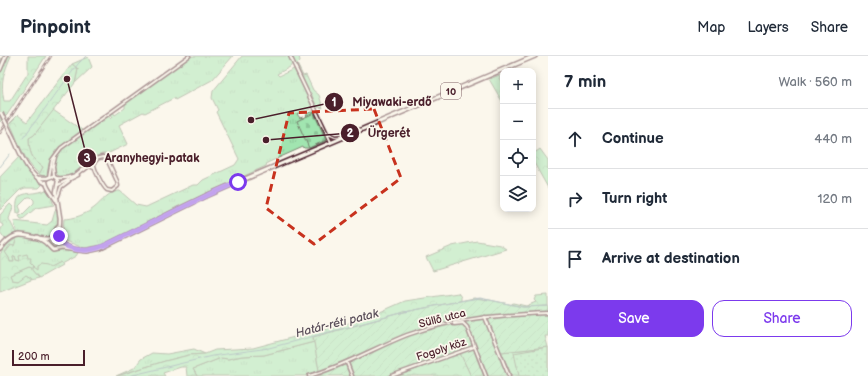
<!DOCTYPE html>
<meta charset="utf-8">
<style>
body{margin:0;font-family:"Balsamiq Sans",sans-serif;background:#f2f2f3;color:#1f2937}
.controls{position:absolute;right:12px;top:12px;display:grid;overflow:hidden;border-radius:8px;box-shadow:0 2px 10px #0003}
.controls button{width:36px;height:36px;display:grid;place-items:center;padding:0;border:0;border-bottom:1px solid #e0e1e3;background:#fff;color:#1f2937;font:20px sans-serif}
.scale{position:absolute;left:12px;bottom:10px;width:73px;box-sizing:border-box;padding-left:4px;border:2px solid #4a1f2b;border-top:0;font-size:11px;line-height:14px;white-space:nowrap;color:#4a1f2b;-webkit-text-stroke:3px #fbf7ec;paint-order:stroke}
.stop{position:absolute;width:12px;height:12px;margin:-9px;border:3px solid #7c3aed;border-radius:50%;background:#fff}
.stop.end{background:#7c3aed;border-color:#fff;box-shadow:0 1px 4px #0008}
.list{margin:0;padding:0;list-style:none}
h2{display:flex;justify-content:space-between;align-items:center;height:52px;margin:0;padding:0 16px;font-size:17px}
h2 small{font-size:13px;font-weight:400;color:#747a83}
.list li{display:grid;grid-template-columns:26px 1fr auto;gap:12px;align-items:center;box-sizing:border-box;height:60px;padding:0 16px;border-top:1px solid #e0e1e3}
.list b{display:block;font-size:15px;white-space:nowrap}
.list em{font-size:13px;font-style:normal;color:#747a83}
.actions{display:flex;gap:8px;padding:12px 16px}
.actions a{flex:1;padding:9px 0;border:1px solid #7c3aed;border-radius:12px;text-align:center;font-size:14px;color:#7c3aed}
.actions .main{background:#7c3aed;color:#fff}
.icon{flex:none;width:22px;height:22px;fill:none;stroke:currentColor;stroke-width:2;stroke-linecap:round;stroke-linejoin:round}
.map{position:relative;flex:none;width:548px;height:320px;overflow:hidden}
header{display:flex;align-items:center;gap:24px;box-sizing:border-box;height:56px;padding:0 20px;background:#fff;border-bottom:1px solid #e0e1e3}
header strong{font-size:19px}
nav{display:flex;gap:22px;margin-inline-start:auto;font-size:14px}
main{display:flex}
aside{flex:1;background:#fff}
.map>svg:first-child{display:block}
</style>
<header>
<strong>Pinpoint</strong>
<nav><a>Map</a><a>Layers</a><a>Share</a></nav>
</header>
<main>
<div class="map">
<svg width="548" height="320" viewBox="0 0 548 320">
<defs>
<pattern id="grass-tufts" width="24" height="20" patternUnits="userSpaceOnUse"><rect width="24" height="20" fill="#a1e5b0"/><path d="M3 7l-1-3M5 7V3M7 7l1-3M15 17l-1-3M17 17v-4M19 17l1-3" fill="none" stroke="#8cc498"/></pattern>
<pattern id="forest-crowns" width="20" height="18" patternUnits="userSpaceOnUse"><rect width="20" height="18" fill="#a1e5b0"/><path d="M2 6a3 3 0 1 1 6 0M12 15a3 3 0 1 1 6 0" fill="none" stroke="#8cc498"/></pattern>
<pattern id="cemetery-stones" width="16" height="16" patternUnits="userSpaceOnUse"><rect width="16" height="16" fill="#a1e5b0"/><path d="M2 7V4a2 2 0 0 1 4 0v3zM10 15v-3a2 2 0 0 1 4 0v3z" fill="#8cc498"/></pattern>
<pattern id="park-dots" width="8" height="8" patternUnits="userSpaceOnUse"><rect width="8" height="8" fill="#a1e5b0"/><path d="M2 2h.1M6 6h.1" fill="none" stroke="#8cc498" stroke-width="1.8" stroke-linecap="round"/></pattern>
<pattern id="garden-furrows" width="10" height="10" patternUnits="userSpaceOnUse"><rect width="10" height="10" fill="#a1e5b0"/><path d="M-1 1l2-2M0 10L10 0M9 11l2-2" fill="none" stroke="#8cc498"/></pattern>
</defs>
<rect width="100%" height="100%" fill="#fbf7ec"/>
<filter id="ink" filterUnits="userSpaceOnUse"><feTurbulence type="fractalNoise" baseFrequency=".025" numOctaves="2"/><feDisplacementMap in="SourceGraphic" scale="8" xChannelSelector="R" yChannelSelector="G"/><feConvolveMatrix kernelMatrix="1 2 1 2 8 2 1 2 1" color-interpolation-filters="sRGB"/></filter>
<g filter="url(#ink)">
<g fill="url(#grass-tufts)" stroke="#76826e">
<path d="M192,0H233L212,24L175,44L174,42L145,57L143,56L119,69L128,88L107,98H102L87,105L77,117L67,120L60,121C52,115 52,106 57,98C64,88 96,68 108,59L111,63L113,61L110,57L113,56L115,59L125,52V47Z"/>
<path d="M242,0H288L292,8L290,11L277,18L279,20L294,13L312,50L311,53L306,55L305,54L297,58L300,62L303,61L304,62L297,65L309,91L326,84L314,58L306,61L307,58L312,55L315,56L327,84L326,85L309,92H304L303,91L267,107L266,110L181,149L123,179L101,189L84,192L65,185L63,177L64,163C74,163 86,158 94,152C102,146 109,134 120,135L136,149L146,151L193,129H198L203,124L235,109L239,103L216,56L218,54L212,42L213,35Z"/>
<polygon points="88,1 92,11 75,27 78,13 72,8"/>
<polygon points="500,19 501,21 499,22 503,29 503,47 489,23"/>
<path d="M53,54L82,74L56,94L49,107L47,119L45,121L39,118L43,111C31,103 29,95 29,82L34,79Z"/>
<polygon points="20,100 26,112 42,129 39,132 25,132 20,134 0,154 0,121"/>
<path d="M46,134L49,136L54,149L36,152L23,163H21L19,160L22,159L34,147V144L31,141H28L19,150L21,155L20,157H17C14,131 29,141 46,134Z"/>
<path d="M56,152C58,160 60,182 46,182C36,181 28,176 17,178L14,165L47,169L52,165Z"/>
<polygon points="25,180 36,183 43,186 50,195 55,196 61,193 78,197 76,200 61,208 60,206 50,212 37,214 20,205 16,204 15,200 13,201 14,206 10,206 9,202 5,197 17,182"/>
<polygon points="477,185 500,189 506,193 433,215 426,201 452,190"/>
<polygon points="29,211 32,212 32,214 39,222 31,224 31,222 18,225 12,224 10,219"/>
<polygon points="314,286 320,319 315,320 197,320 193,313 221,302 228,303 242,300 264,299"/>
<polygon points="194,293 205,298 189,299 165,305 116,320 134,312 141,303 152,297 167,298"/>
</g>
<g fill="url(#forest-crowns)" stroke="#76826e">
<path d="M3,0H11C4,16 0,27 4,45H10L28,17V0H46L7,59L0,66V5Z"/>
<polygon points="292,0 299,0 300,5 297,8 303,20 306,19 313,34 319,39 323,52 319,51 317,53 317,52 311,37 308,35"/>
<path d="M72,8L78,13L75,27L34,79L29,82C29,95 31,104 43,111L39,118C24,106 18,84 10,67L18,59L27,66Z"/>
<polygon points="533,92 536,96 540,93 548,104 548,132 533,105"/>
<polygon points="10,148 13,151 9,163 16,177 5,183 0,176 3,169 0,167 0,159"/>
<polygon points="17,182 14,190 10,189 5,196 9,202 10,206 14,206 13,201 15,200 16,204 20,205 19,200 27,198 28,202 31,202 30,206 34,210 33,211 37,214 37,210 41,208 47,209 50,211 60,206 62,209 39,222 32,214 32,212 29,211 10,219 12,224 18,225 26,219 31,222 31,224 0,236 0,198 8,188"/>
<polygon points="458,237 461,241 461,245 314,286 264,299 242,300 228,303 221,302 193,313 197,320 187,320 186,311 181,311 163,317 165,320 117,320 165,305 189,299 205,298 215,294 253,292 332,271 340,270 380,256 405,245"/>
<polygon points="548,239 548,261 509,250 513,247 526,250 536,246 534,244 536,240"/>
<polygon points="548,291 548,320 512,320 501,296"/>
<polygon points="460,297 471,320 398,320"/>
</g>
<polygon fill="url(#cemetery-stones)" stroke="#76826e" points="314,57 326,84 309,92 297,65"/>
<polygon fill="url(#park-dots)" stroke="#76826e" points="548,291 548,320 519,320 514,297"/>
<polygon fill="url(#garden-furrows)" stroke="#76826e" points="474,242 490,244 523,251 548,250 548,280 545,280 548,291 501,296 512,320 471,320 460,297 398,320 320,320 313,281 405,256"/>
<g fill="none" stroke-linecap="round" stroke-linejoin="round">
<g stroke="#72909c" stroke-width="1">
<polyline points="23,82 78,8 86,0"/>
<polyline points="0,111 10,98"/>
<polyline points="129,320 212,300 269,292 405,256 460,245 480,242 523,251 548,250"/>
</g>
<defs>
<g id="minor">
<polyline points="290,0 331,86"/>
<polyline points="328,78 335,81 345,80"/>
<polyline points="84,114 89,110 94,112"/>
<polyline points="54,120 53,110 55,101"/>
<polyline points="49,121 52,104 61,92 189,0"/>
<path d="M56,122C83,125 82,104 103,101L107,103L117,125L118,130L112,135L107,134C103,131 93,112 94,107C95,105 97,104 98,102"/>
<polyline points="58,129 78,119"/>
<polyline points="58,140 61,131 69,125"/>
<polyline points="485,261 509,320"/>
<polyline points="454,266 454,268 463,267 467,271 486,320"/>
<polyline points="347,307 352,320"/>
<path d="M309,320C344,310 374,292 407,279C454,262 500,259 548,257"/>
<polyline points="391,320 474,291"/>
</g>
<g id="tertiary">
<polyline points="0,14 6,0"/>
<path d="M13,81C21,99 27,118 45,127"/>
<polyline points="38,122 47,122 53,120 56,122 58,125 56,136 60,162 59,183"/>
<path d="M46,126C46,131 53,139 56,144"/>
<polyline points="53,181 58,170"/>
</g>
<g id="primary">
<polyline points="37,181 45,186 53,194 62,192 87,195 101,192 206,140 238,126 535,0"/>
<path d="M0,193C17,170 25,182 46,183C50,183 52,181 56,181L63,189L70,192"/>
</g>
</defs>
<use href="#minor" stroke="#4a1f2b" stroke-width="5"/>
<use href="#tertiary" stroke="#4a1f2b" stroke-width="5.5"/>
<use href="#primary" stroke="#4a1f2b" stroke-width="6"/>
<use href="#minor" stroke="#fbf7ec" stroke-width="2"/>
<use href="#tertiary" stroke="#fbf7ec" stroke-width="2.5"/>
<use href="#primary" stroke="#fbf7ec" stroke-width="3"/>
<defs>
<polyline id="rail" points="0,77 51,0"/>
</defs>
<use href="#rail" stroke="#4a1f2b" stroke-width="2.5"/>
<use href="#rail" stroke="#fbf7ec" stroke-width="1" stroke-dasharray="3" stroke-linecap="butt"/>
<defs>
<polyline id="tertiary-bridge" points="1,57 13,81"/>
</defs>
<use href="#tertiary-bridge" stroke="#4a1f2b" stroke-width="5.5" stroke-linecap="butt"/>
<use href="#tertiary-bridge" stroke="#fbf7ec" stroke-width="2.5"/>
</g>
</g>
<g fill="none" stroke-linecap="round" stroke-linejoin="round" filter="url(#ink)">
<path stroke="#7c3aed" stroke-width="5" d="M59,180C59,186 62,189 68,191C83,197 95,194 108,188L206,140L238,126"/>
</g>
<path d="M0 0H548V320H0ZM374,53L401,122L314,188L266,152L289,57Z" fill="#fbf7ec" fill-opacity=".55" fill-rule="evenodd"/>
<path fill="none" stroke="#c8321e" stroke-width="3" stroke-dasharray="8 5" stroke-linejoin="round" d="M374,53L401,122L314,188L266,152L289,57Z"/>
<g text-anchor="middle" stroke-width="3.5" stroke-linejoin="round" paint-order="stroke">
<rect fill="#fbf7ec" stroke="#7f6065" stroke-width="1" x="441" y="27" width="20" height="16" rx="3"/>
<g font-size="10" font-weight="bold" fill="#4a1f2b">
<text x="451" y="39">10</text>
</g>
<g font-size="11" fill="#4a1f2b" stroke="#fbf7ec">
<text transform="translate(442 262) rotate(-14)" y="4">Süllő utca</text>
<text transform="translate(441 293) rotate(-18)" y="4">Fogoly köz</text>
</g>
<g font-size="12" font-style="italic" fill="#5a4e5a" stroke="#fbf7ec">
<text transform="translate(337 267) rotate(-14)" y="4">Határ-réti patak</text>
</g>
</g>
<path fill="none" stroke="#4a1f2b" stroke-width="1.5" d="M251 64L334 46M266 84L350 77M67 23L87 102"/>
<g fill="#4a1f2b" stroke="#fbf7ec" stroke-width="1.5">
<circle cx="251" cy="64" r="4"/>
<circle cx="266" cy="84" r="4"/>
<circle cx="67" cy="23" r="4"/>
<circle cx="334" cy="46" r="10"/>
<circle cx="350" cy="77" r="10"/>
<circle cx="87" cy="102" r="10"/>
</g>
<g font-size="12" text-anchor="middle" font-weight="bold" fill="#fff">
<text x="334" y="50">1</text>
<text x="350" y="81">2</text>
<text x="87" y="106">3</text>
</g>
<g font-size="12" text-anchor="middle" font-weight="bold" fill="#4a1f2b" stroke="#fbf7ec" stroke-width="3.5" stroke-linejoin="round" paint-order="stroke">
<text x="392" y="50">Miyawaki-erdő</text>
<text x="389" y="81">Ürgerét</text>
<text x="152" y="106">Aranyhegyi-patak</text>
</g>
</svg>
<div class="controls">
<button>+</button>
<button>−</button>
<button><svg class="icon" aria-label="locate" viewBox="0 0 24 24"><circle cx="12" cy="12" r="6"/><path d="M12 2v4M12 18v4M2 12h4M18 12h4"/></svg></button>
<button><svg class="icon" aria-label="layers" viewBox="0 0 24 24"><path d="M12 4l9 5-9 5-9-5zM3 14l9 5 9-5"/></svg></button>
</div>
<div class="scale">200 m</div>
<div class="stop" style="left:238px;top:126px"></div>
<div class="stop end" style="left:59px;top:180px"></div>
</div>
<aside>
<h2>7 min<small>Walk · 560 m</small></h2>
<ul class="list">
<li><svg class="icon" aria-label="ahead" viewBox="0 0 24 24"><path d="M12 20V5M6 11l6-6 6 6"/></svg><div><b>Continue</b></div><em>440 m</em></li>
<li><svg class="icon" aria-label="right" viewBox="0 0 24 24"><path d="M7 20v-9h11M14 6l5 5-5 5"/></svg><div><b>Turn right</b></div><em>120 m</em></li>
<li><svg class="icon" aria-label="arrive" viewBox="0 0 24 24"><path d="M6 21V4h12l-3 4 3 4H6"/></svg><div><b>Arrive at destination</b></div></li>
</ul>
<div class="actions"><a class="main">Save</a><a>Share</a></div>
</aside>
</main>
